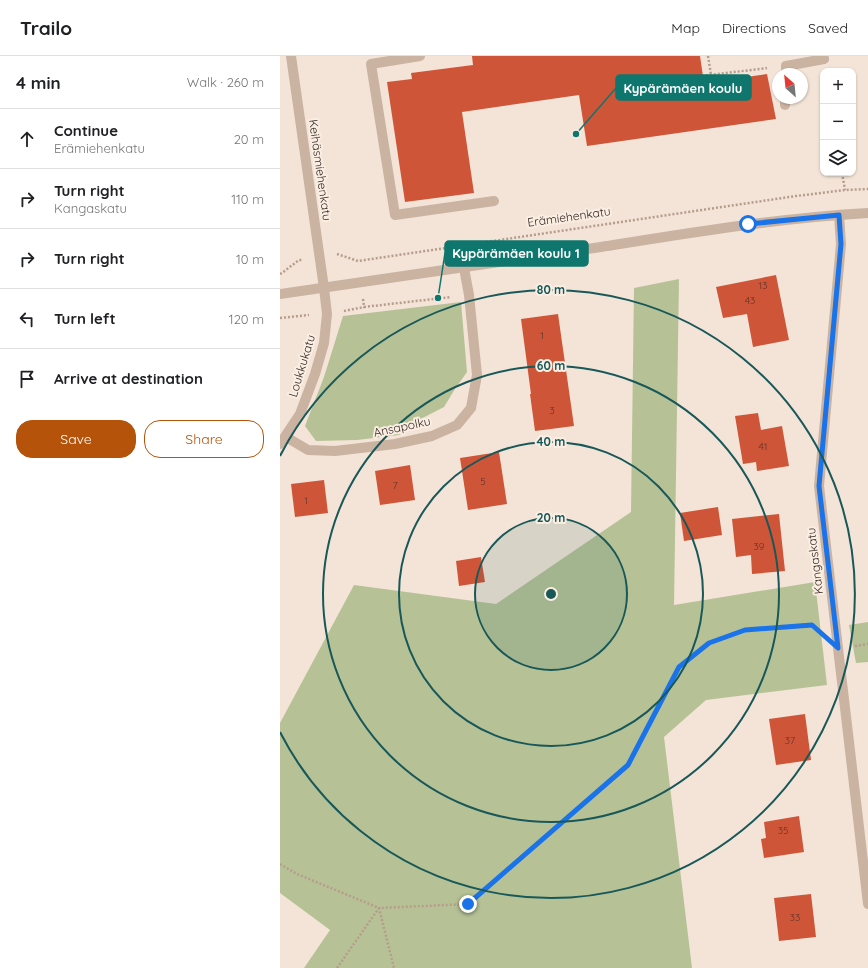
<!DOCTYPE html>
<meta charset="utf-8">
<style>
body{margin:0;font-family:Quicksand,sans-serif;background:#f6f6f6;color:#202124}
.controls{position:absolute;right:12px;top:12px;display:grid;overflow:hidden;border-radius:8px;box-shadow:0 1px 3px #0004}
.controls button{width:36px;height:36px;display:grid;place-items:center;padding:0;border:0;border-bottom:1px solid #e0e0e0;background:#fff;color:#202124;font:20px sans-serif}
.compass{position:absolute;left:492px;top:12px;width:36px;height:36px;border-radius:50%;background:#fff;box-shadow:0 1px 3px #0004;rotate:333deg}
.stop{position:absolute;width:12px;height:12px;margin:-9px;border:3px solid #1a73e8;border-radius:50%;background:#fff}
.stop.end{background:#1a73e8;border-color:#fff;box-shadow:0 1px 4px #0008}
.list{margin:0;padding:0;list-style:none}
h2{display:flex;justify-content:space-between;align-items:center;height:52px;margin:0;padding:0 16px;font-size:17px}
h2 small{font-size:13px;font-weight:400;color:#757577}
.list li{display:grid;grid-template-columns:26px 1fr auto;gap:12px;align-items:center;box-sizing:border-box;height:60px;padding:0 16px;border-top:1px solid #e0e0e0}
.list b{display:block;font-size:15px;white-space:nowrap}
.list p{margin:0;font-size:13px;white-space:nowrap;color:#757577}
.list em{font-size:13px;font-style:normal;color:#757577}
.actions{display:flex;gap:8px;padding:12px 16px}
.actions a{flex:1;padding:9px 0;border:1px solid #b45309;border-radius:16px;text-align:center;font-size:14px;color:#b45309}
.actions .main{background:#b45309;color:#fff}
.icon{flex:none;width:22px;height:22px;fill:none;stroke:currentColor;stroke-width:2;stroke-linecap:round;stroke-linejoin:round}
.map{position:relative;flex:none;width:588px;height:912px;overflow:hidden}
header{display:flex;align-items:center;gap:24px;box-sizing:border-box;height:56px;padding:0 20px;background:#fff;border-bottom:1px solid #e0e0e0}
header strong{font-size:19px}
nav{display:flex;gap:22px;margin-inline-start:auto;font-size:14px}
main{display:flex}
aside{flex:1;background:#fff}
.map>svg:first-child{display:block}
</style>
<header>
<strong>Trailo</strong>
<nav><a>Map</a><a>Directions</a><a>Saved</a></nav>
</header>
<main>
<aside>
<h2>4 min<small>Walk · 260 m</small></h2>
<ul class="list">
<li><svg class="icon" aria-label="ahead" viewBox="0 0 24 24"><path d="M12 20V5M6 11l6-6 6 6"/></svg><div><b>Continue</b><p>Erämiehenkatu</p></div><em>20 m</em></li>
<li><svg class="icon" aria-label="right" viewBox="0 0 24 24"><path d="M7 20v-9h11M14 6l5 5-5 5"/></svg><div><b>Turn right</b><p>Kangaskatu</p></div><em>110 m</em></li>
<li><svg class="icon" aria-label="right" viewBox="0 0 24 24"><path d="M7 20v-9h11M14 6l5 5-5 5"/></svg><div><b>Turn right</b></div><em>10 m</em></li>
<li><svg class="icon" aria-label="left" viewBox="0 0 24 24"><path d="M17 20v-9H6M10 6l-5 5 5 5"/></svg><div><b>Turn left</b></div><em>120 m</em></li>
<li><svg class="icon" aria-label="arrive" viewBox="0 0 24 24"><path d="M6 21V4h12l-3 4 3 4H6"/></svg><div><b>Arrive at destination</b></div></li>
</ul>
<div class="actions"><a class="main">Save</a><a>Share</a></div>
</aside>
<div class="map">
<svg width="588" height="912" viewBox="0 0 588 912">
<rect width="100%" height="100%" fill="#f3e4d7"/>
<g fill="#b6c296">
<polygon points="399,223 394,549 535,526 547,629 426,644 384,681 412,912 24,912 50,874 0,837 0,667 74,529 216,548 351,456 354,232"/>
<polygon points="181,246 187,316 175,333 164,351 125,371 119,379 77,384 36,385 25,370 44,321 63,260"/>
<polygon points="588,566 588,606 576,607 569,569"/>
</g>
<g fill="#cf5538">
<polygon points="192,0 420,0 424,27 487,18 496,63 307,90 299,39 182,56 194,137 125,146 107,26 132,23 131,17 193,9"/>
<polygon points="496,219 509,284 473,291 467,258 443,262 436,231"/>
<polygon points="278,258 294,370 255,375 250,338 251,338 241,263"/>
<polygon points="478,357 481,374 502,370 509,410 477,415 476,406 463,408 455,360"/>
<polygon points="219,396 227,448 188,454 180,402"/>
<polygon points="130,409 135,444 100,449 95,415"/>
<polygon points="44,424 48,457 15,461 11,428"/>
<polygon points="438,451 442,479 404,485 400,457"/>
<polygon points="499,458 505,515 472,518 471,499 456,501 452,463"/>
<polygon points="201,501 205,526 179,530 176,505"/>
<polygon points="525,658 531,704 496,709 489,663"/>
<polygon points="519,760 524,796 484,802 481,783 486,782 484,766"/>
<polygon points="531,838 536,881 499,885 494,842"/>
</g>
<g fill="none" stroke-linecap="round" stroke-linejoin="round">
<g stroke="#b79c8c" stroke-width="2.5" stroke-dasharray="2 2" stroke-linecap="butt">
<polyline points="428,0 431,19"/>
<polyline points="414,21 487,12"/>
<polyline points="562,117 565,134"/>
<polyline points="57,198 78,205 516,140 565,134 588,133"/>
<polyline points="0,218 2,217 19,204 22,204"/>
<polyline points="83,243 84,251 171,241"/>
<polyline points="64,255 84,251"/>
<polyline points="0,262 29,259"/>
<polyline points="575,590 588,588"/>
<polyline points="0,808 17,818 99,852 114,912"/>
<polyline points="57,912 99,852 188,848 348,709 399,611 429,587 465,574 531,569 537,573"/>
</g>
<g stroke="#cbb3a2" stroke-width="10">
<polyline points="140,0 91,8 115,159 214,145"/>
<polyline points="506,18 506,10 544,3"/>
<polyline points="505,49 505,42"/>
</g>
<g stroke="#cbb3a2" stroke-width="10">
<polyline points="543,0 544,3"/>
<polyline points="559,159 561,188 539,430 588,848"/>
<polyline points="6,381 28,394 55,395 115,388 152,380 177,369 191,352 197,319 189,239 184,212"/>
<polyline points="0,388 20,358 35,318 44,287 47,258 44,232 11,0"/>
</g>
<path stroke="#cbb3a2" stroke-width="10" d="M0,238C107,223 214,207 321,191C409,177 498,162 588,157"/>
</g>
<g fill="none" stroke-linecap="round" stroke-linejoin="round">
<polyline stroke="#1a73e8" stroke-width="5" points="188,848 348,709 399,611 429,587 465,574 532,569 558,592 539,430 561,188 559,159 468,168"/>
</g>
<circle cx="271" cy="538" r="76" fill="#185859" fill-opacity=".12"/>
<g fill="none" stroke="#185859" stroke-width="2">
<circle cx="271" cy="538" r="76"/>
<circle cx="271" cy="538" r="152"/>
<circle cx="271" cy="538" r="228"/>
<path d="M0 400A304 304 0 1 1 0 676"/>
</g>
<g text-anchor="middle" stroke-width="4" stroke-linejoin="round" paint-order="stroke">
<g font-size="10" fill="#5c342a">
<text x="483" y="233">13</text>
<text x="470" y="248">43</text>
<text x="262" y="283">1</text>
<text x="272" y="358">3</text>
<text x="483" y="394">41</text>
<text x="203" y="429">5</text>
<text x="115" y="433">7</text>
<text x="26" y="448">1</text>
<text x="479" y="494">39</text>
<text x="510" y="688">37</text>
<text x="503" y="778">35</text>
<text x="515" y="865">33</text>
</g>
<g font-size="12" fill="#352925" stroke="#faeee3">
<text transform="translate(40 114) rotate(82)" y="4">Keihäsmiehenkatu</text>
<text transform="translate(289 161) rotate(-8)" y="4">Erämiehenkatu</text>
<text transform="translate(22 310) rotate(-73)" y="4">Loukkukatu</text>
<text transform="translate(122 371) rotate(-12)" y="4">Ansapolku</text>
<text transform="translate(535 505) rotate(-97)" y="4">Kangaskatu</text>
</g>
</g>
<circle cx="271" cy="538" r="6" fill="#185859" stroke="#faeee3" stroke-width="2"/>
<g font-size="12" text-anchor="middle" font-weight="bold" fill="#185859" stroke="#faeee3" stroke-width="4" stroke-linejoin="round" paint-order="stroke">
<text x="271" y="238">80 m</text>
<text x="271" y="314">60 m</text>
<text x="271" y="390">40 m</text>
<text x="271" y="466">20 m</text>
</g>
<path fill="none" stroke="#0f766e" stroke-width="1.5" d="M296 78L336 32M158 242L165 197"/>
<g fill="#0f766e" stroke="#faeee3" stroke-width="1.5">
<circle cx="296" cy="78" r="4"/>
<circle cx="158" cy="242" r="4"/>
</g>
<g fill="#0f766e" stroke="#0f766e" stroke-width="1.5">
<rect x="336" y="19" width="135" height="25" rx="4"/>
<rect x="165" y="185" width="143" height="25" rx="4"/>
</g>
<g font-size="13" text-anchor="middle" font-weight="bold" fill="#fff">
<text x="403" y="37">Kypärämäen koulu</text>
<text x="236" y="202">Kypärämäen koulu 1</text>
</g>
</svg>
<div class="controls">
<button>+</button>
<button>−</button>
<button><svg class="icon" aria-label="layers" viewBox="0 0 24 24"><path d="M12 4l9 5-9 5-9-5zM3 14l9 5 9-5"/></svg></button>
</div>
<svg class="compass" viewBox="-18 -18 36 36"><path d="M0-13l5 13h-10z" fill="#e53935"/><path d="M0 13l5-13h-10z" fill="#757577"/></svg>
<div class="stop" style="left:468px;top:168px"></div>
<div class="stop end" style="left:188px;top:848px"></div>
</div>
</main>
